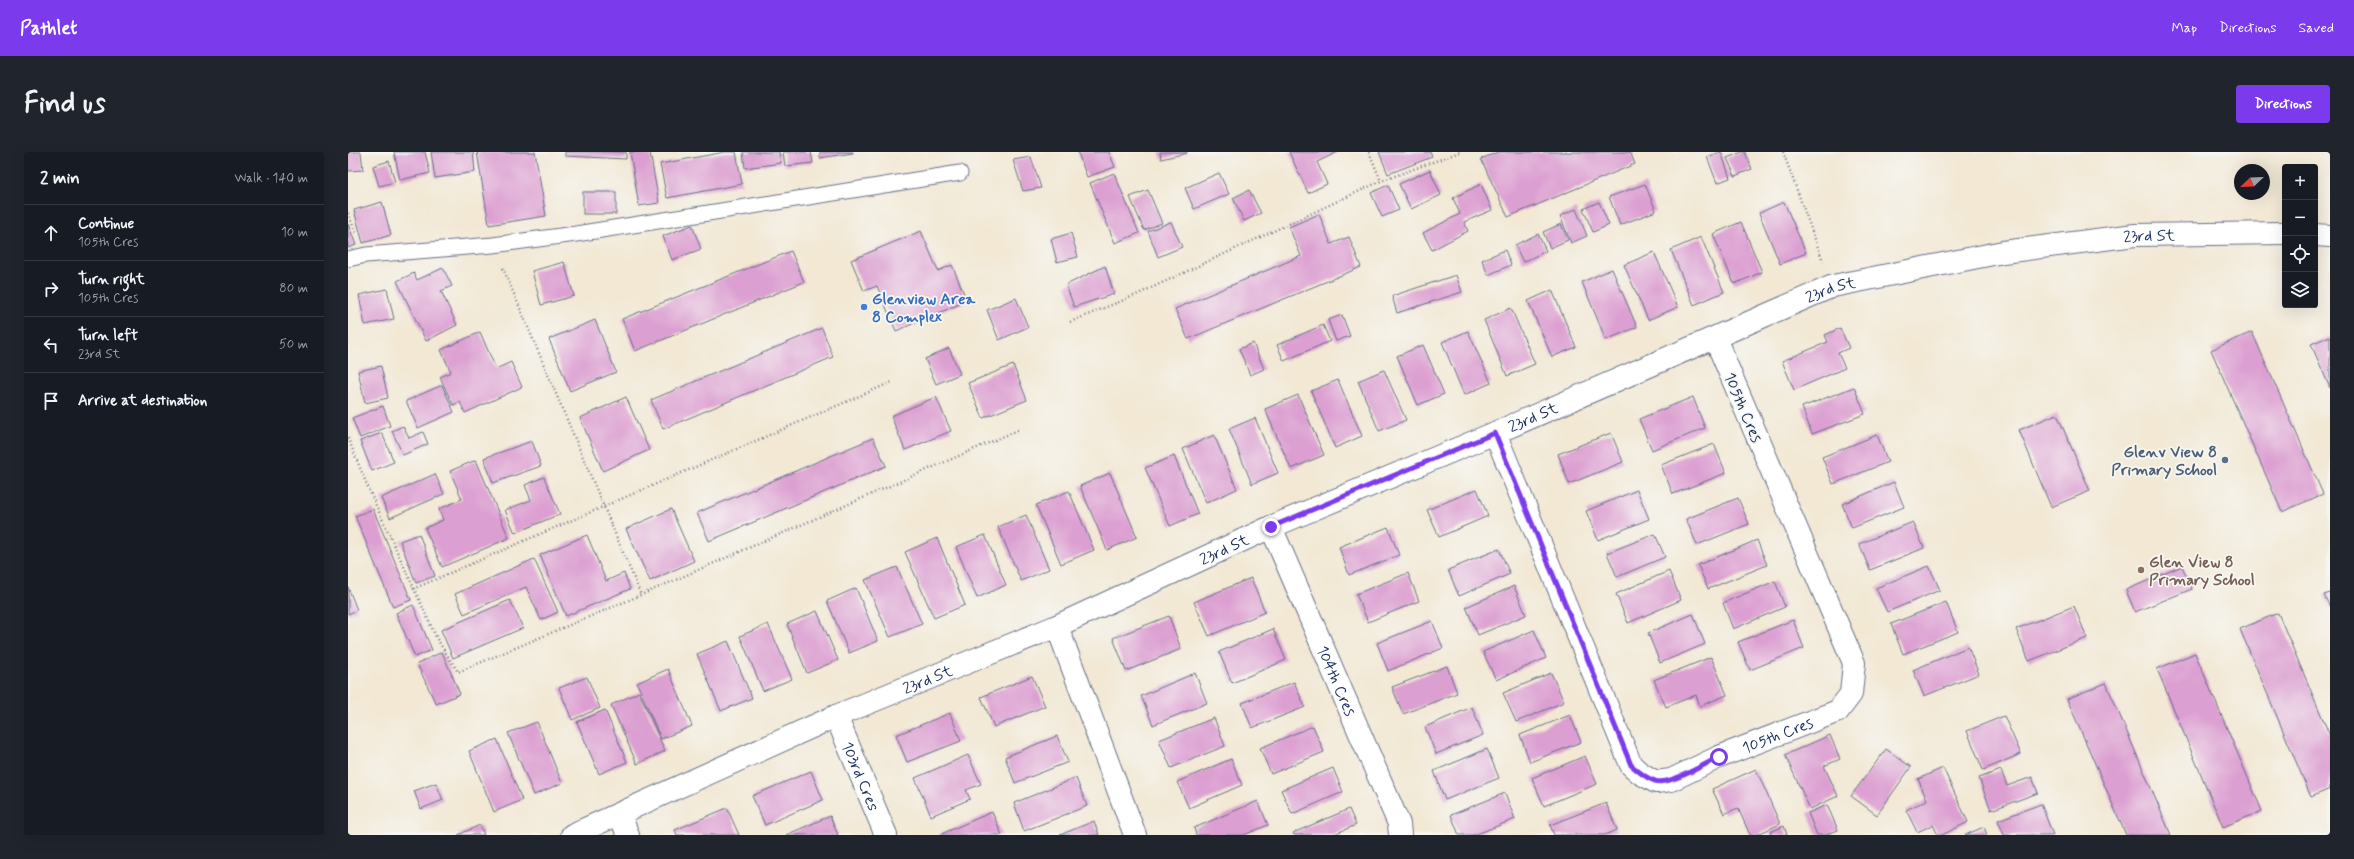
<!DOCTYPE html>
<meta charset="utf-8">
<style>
body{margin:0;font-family:Mynerve,sans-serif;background:#20242c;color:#f1f3f6}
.controls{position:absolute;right:12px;top:12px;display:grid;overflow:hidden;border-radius:4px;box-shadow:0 4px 16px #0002}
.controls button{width:36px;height:36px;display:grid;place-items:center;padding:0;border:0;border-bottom:1px solid #363941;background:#171b24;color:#f1f3f6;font:20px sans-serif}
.compass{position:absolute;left:1886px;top:12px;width:36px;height:36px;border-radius:50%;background:#171b24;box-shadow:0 4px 16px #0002;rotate:247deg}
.stop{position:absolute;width:12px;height:12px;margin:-9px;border:3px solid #7c3aed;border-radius:50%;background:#fff}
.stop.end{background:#7c3aed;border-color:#fff;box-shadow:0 1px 4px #0008}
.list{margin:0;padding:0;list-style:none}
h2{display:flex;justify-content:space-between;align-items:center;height:52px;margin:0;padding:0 16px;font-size:17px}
h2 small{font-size:13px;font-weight:400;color:#9ea1a6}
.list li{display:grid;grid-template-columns:26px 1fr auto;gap:12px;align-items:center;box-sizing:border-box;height:56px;padding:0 16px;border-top:1px solid #363941}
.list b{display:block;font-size:15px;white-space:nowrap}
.list p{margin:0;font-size:13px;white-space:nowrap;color:#9ea1a6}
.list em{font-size:13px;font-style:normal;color:#9ea1a6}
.icon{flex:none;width:22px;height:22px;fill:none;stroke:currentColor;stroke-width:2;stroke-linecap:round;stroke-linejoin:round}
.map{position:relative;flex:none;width:1982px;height:683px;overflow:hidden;border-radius:4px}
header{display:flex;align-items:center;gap:24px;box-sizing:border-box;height:56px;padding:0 20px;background:#7c3aed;color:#fff}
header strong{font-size:19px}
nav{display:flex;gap:22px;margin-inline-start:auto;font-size:14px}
.intro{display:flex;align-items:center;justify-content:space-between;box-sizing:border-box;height:96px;padding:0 24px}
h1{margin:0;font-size:28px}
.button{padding:10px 18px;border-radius:4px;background:#7c3aed;color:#fff;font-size:14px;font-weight:700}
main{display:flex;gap:24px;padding:0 24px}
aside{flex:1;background:#171b24;border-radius:4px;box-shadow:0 4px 16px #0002}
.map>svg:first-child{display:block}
</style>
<header>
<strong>Pathlet</strong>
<nav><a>Map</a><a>Directions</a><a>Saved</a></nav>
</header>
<div class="intro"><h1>Find us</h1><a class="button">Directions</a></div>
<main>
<aside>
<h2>2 min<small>Walk · 140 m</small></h2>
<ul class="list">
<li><svg class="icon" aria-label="ahead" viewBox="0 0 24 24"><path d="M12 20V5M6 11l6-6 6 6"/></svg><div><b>Continue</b><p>105th Cres</p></div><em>10 m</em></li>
<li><svg class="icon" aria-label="right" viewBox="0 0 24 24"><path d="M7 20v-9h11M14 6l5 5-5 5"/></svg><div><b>Turn right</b><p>105th Cres</p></div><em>80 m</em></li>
<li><svg class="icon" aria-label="left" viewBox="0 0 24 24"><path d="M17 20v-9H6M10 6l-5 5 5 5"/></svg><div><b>Turn left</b><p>23rd St</p></div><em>50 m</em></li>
<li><svg class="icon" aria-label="arrive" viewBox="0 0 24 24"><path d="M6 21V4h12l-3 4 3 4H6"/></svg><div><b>Arrive at destination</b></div></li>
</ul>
</aside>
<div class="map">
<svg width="1982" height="683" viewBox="0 0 1982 683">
<rect width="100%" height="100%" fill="#f6f6f2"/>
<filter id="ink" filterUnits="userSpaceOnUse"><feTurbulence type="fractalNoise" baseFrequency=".025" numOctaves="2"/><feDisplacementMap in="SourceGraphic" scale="8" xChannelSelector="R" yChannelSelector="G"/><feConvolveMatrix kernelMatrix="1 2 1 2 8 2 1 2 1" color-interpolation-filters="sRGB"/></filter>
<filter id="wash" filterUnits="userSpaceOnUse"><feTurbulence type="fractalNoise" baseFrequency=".012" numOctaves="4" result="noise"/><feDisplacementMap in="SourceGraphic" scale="16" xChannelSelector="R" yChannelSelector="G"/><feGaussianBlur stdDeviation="0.9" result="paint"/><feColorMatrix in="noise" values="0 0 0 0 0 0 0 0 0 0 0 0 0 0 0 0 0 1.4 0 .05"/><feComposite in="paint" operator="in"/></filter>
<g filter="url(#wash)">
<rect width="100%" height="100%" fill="#f2e8d4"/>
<g id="blocks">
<g fill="#dc9fd1">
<polygon points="0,0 13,0 15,18 0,19"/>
<polygon points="46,0 77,0 82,21 52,28"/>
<polygon points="83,0 125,0 127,20 87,26"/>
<polygon points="129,0 187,0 198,64 141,73"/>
<polygon points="217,0 278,0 278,7 217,4"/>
<polygon points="282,0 302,0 311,51 291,54"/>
<polygon points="377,0 388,0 394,32 319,46 312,12"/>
<polygon points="395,0 431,0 433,11 397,16"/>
<polygon points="435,0 463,0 465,11 437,14"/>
<polygon points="472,0 505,0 505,1 472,6"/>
<polygon points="733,0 761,0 767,15 739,25 730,1"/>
<polygon points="812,0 839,0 839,1 813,7"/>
<polygon points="941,0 990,0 969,10 979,32 960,41"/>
<polygon points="1031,0 1082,0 1084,5 1040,22"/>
<polygon points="1150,0 1282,0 1287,12 1160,65 1133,7"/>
<polygon points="1373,0 1382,26 1369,31 1359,5"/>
<polygon points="1394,0 1397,0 1404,17 1387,24 1379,6"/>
<polygon points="683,5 693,36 675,39 665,8"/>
<polygon points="41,9 47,30 31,34 25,14"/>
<polygon points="1082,18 1093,43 1063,57 1051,32"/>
<polygon points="766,21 791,81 767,91 742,31"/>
<polygon points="871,21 881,42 846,57 837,36"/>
<polygon points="1133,32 1144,58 1116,70 1120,79 1084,98 1075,81 1112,62 1105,46"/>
<polygon points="1297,32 1308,59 1272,73 1261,45"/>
<polygon points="1040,33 1051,58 1034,65 1023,41"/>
<polygon points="800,38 814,71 796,78 782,45"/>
<polygon points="901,38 913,61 896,69 885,46"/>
<rect x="235" y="40" width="33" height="22"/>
<polygon points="34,50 43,83 15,91 6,58"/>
<polygon points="1251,50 1261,73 1245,80 1235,57"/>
<polygon points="1436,50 1458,101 1432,112 1411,61"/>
<polygon points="1228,57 1239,84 1223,91 1212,64"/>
<polygon points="971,62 983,92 1001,85 1013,115 840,187 827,157 953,104 941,75"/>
<polygon points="823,70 834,95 810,105 800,79"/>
<polygon points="1393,70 1414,120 1386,132 1365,82"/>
<polygon points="0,72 8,93 0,96"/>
<polygon points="1213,72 1220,88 1202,96 1195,80"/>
<polygon points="344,73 353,97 324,108 315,84"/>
<polygon points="573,79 590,119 604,113 619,149 548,179 529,134 516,139 503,108"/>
<polygon points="723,81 730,105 709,110 703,87"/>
<polygon points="1190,82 1198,99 1175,110 1167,93"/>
<polygon points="1353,85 1376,140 1346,153 1323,98"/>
<polygon points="1157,98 1163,113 1140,123 1134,108"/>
<polygon points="443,99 456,130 287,199 274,167"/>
<polygon points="1306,100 1330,155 1300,168 1276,113"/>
<polygon points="216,110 226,144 193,153 184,119"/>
<polygon points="757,114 766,142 726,155 718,133"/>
<polygon points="95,116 104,134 93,139 109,173 78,189 49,129 66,121 69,128"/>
<polygon points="1264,117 1289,175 1258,188 1234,130"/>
<polygon points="1108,123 1114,140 1049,161 1044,144"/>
<polygon points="39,137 46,167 17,173 11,143"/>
<polygon points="1204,138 1228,195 1204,205 1180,149"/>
<polygon points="668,146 680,175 651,188 639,158"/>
<polygon points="1163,156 1187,212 1159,224 1136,168"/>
<polygon points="994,163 1002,184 988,189 980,168"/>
<polygon points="247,168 268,220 222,239 201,187"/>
<polygon points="975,173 982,189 936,209 929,193"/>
<polygon points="474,176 485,205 315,277 303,248"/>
<polygon points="1492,176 1501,196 1490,201 1497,216 1446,238 1434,209 1480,190 1477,183"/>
<polygon points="1120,179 1143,231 1116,243 1094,190"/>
<polygon points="132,180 148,217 163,210 174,235 117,261 112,250 105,253 92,225 103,220 93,198"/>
<polygon points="1904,180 1975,342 1934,360 1863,198"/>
<polygon points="1982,184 1982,236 1963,192"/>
<polygon points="905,191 916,217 902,223 891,197"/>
<polygon points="1075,193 1096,242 1070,253 1049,204"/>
<polygon points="601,196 612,222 588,232 577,207"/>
<polygon points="665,213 679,248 635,266 620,231"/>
<polygon points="33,214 40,246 17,251 10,219"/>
<polygon points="1036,218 1058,268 1031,279 1010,229"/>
<polygon points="990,228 1014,284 987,296 963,239"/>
<polygon points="94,233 106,260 70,276 58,249"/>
<polygon points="1506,235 1517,262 1464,282 1454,255"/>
<polygon points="950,243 976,303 943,317 917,257"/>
<polygon points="278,245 301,298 255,319 232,266"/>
<polygon points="588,245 603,279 557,298 543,264"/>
<polygon points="1345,245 1357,276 1304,298 1291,267"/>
<polygon points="35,254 42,274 12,286 4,266"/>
<polygon points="1709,262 1742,339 1703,355 1671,278"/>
<polygon points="907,266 930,321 904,332 881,277"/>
<polygon points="55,274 61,286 75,280 80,292 55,303 44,279"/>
<polygon points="34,281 46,310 24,319 12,289"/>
<polygon points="1263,281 1275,310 1221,332 1210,302"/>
<polygon points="866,283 889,337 858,351 835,297"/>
<polygon points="1529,283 1540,310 1485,332 1474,305"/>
<polygon points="525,286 538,314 361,389 349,361"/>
<polygon points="184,289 193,314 145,331 136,306"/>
<polygon points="1366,292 1378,321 1325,342 1313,313"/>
<polygon points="826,304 850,362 822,374 797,316"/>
<polygon points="128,308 161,386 94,415 77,376 95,368 91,357 114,347 102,319"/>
<polygon points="762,321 789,385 759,398 732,334"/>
<polygon points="87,322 96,342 42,366 33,346"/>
<polygon points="196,325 212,362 167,381 157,358 183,348 177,333"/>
<polygon points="1546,330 1556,355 1504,376 1494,352"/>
<polygon points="1129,337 1140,364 1091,385 1079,358"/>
<polygon points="1289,338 1301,367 1250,388 1238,359"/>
<polygon points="721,339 746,398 713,412 688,353"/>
<polygon points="1390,346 1401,372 1349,393 1338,367"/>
<polygon points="25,357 63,448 45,455 7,364"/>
<polygon points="323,357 346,409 302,429 278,377"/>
<polygon points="678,363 701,417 673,429 650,375"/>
<polygon points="1565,370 1576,396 1522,418 1511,392"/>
<polygon points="1040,375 1051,403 1001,423 991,395"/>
<polygon points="71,382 87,424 68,431 52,389"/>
<polygon points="1307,382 1317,405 1269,425 1259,401"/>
<polygon points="239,383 258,429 276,421 282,437 218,464 192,403"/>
<polygon points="637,383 658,433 629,446 608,395"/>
<polygon points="589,386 617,453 586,466 557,400"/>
<polygon points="1409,388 1419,413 1360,437 1350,413"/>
<polygon points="1151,397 1162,422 1111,444 1100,418"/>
<polygon points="186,407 210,460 193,468 178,435 116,462 107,442"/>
<polygon points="1581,414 1592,438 1539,460 1528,436"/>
<polygon points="1834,414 1844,437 1787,460 1778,438"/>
<polygon points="549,415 574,472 542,485 517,428"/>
<polygon points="1321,419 1333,448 1280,471 1268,442"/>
<polygon points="1060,421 1071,449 1020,470 1008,442"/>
<polygon points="903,426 917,460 861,484 846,450"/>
<polygon points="1427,429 1437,455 1385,477 1375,451"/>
<polygon points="1166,434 1178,463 1130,483 1118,455"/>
<polygon points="0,435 9,458 0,462"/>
<polygon points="508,436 530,489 501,501 479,449"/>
<polygon points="1982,441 1982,455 1976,443"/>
<polygon points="162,448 175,476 105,506 93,478"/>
<polygon points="1598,450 1610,480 1555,502 1543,472"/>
<polygon points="65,453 84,498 67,505 48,461"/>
<polygon points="1726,454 1739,486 1681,509 1668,477"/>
<polygon points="469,459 490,508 459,521 439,472"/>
<polygon points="1930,461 1982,584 1982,637 1963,645 1892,477"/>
<polygon points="1345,462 1357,492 1312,511 1300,481"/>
<polygon points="821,464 833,497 778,519 765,486"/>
<polygon points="1445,468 1456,496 1402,518 1390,490"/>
<polygon points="1084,469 1095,496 1040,519 1029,491"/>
<polygon points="420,472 444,527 415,539 392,484"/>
<polygon points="925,477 938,508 884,531 871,500"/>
<polygon points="1186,478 1198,506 1148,528 1135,500"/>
<polygon points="380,489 404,546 373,559 349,502"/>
<polygon points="1620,495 1631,522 1576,544 1565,518"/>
<polygon points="94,500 112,542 88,552 69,512"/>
<polygon points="1847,501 1914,659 1875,675 1809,517"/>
<polygon points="1363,505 1379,543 1352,554 1348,543 1318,555 1306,528"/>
<polygon points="1099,514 1109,541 1055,562 1044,535"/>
<polygon points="320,517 344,574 313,587 289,531"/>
<polygon points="847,521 859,551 805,573 793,544"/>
<polygon points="1203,521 1216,550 1168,570 1155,541"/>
<polygon points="684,524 697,554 646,575 633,545"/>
<polygon points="239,525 252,556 224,568 211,536"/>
<polygon points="946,530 957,555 904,576 894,551"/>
<polygon points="1758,531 1823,683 1778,683 1719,547"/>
<polygon points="291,540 317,599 289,612 263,553"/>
<polygon points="1124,555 1135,583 1088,602 1077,575"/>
<polygon points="257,558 279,610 251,622 229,570"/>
<polygon points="602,561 613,589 559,610 548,583"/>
<polygon points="1222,563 1233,590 1182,610 1172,583"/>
<polygon points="1656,564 1673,602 1635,618 1619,579"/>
<polygon points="866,566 877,594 823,616 811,588"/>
<polygon points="189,570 214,631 186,643 160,581"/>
<polygon points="965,574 976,600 923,622 912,596"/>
<polygon points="1482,583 1492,607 1476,614 1490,644 1462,657 1437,603"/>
<polygon points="709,584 720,610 667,631 657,605"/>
<polygon points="149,587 174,648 146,660 121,599"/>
<polygon points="1139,597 1151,626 1097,648 1086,619"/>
<polygon points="1538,597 1563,615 1529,663 1503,644"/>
<polygon points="620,603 633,632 618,638 622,647 583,664 567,626"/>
<polygon points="1237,604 1249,632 1196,654 1184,626"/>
<polygon points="883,607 894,633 841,656 829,630"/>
<polygon points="985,616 995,640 944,662 933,638"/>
<polygon points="1595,616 1620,670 1594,683 1590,683 1585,673 1569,680 1558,658 1579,648 1570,627"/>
<polygon points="1408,617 1432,672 1408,683 1402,683 1390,656 1376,662 1364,637"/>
<polygon points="1653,618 1659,634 1684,625 1690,641 1643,658 1631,626"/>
<polygon points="463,619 475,648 417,673 404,644"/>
<polygon points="728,626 739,654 676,679 666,651"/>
<polygon points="88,631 95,648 73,657 66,639"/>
<polygon points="1157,641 1167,667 1126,683 1111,683 1103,663"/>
<polygon points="910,649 920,673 896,683 848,683 846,676"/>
<polygon points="1258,651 1269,678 1257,683 1206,683 1202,673"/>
<polygon points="1693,652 1705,683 1656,683 1650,668"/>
<polygon points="1479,653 1490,678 1477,683 1469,683 1460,661"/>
<polygon points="379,656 391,683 329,683 327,678"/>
<polygon points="1001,657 1008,673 984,683 946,683 945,681"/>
<polygon points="644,660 654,683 591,683"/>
<polygon points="482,664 490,683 438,683"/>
<polygon points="746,669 751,683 712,683"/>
<polygon points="132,673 136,683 110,683"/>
<polygon points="1436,674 1439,683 1423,683 1422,680"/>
<polygon points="1636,675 1639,683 1617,683"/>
</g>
</g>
</g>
<g filter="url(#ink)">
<use href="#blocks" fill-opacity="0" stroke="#667087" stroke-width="1"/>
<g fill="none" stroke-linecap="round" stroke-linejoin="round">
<defs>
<polyline id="lane" points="0,107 18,103 145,93 228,82 612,21"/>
<g id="street">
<polyline points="1967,83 1982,84"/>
<path id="s1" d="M1147,281L1283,613L1292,621L1308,630L1323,628L1371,605L1490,559L1503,542L1506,511L1367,186"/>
<path id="s2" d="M923,375L1051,672L1052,683"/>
<polyline points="709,474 787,683"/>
<path id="s3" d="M488,564L538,683"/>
<polyline points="272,663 280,683"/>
<path id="s4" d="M224,683L488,564L709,474L923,375L1147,281L1485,134L1655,100L1787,83L1937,81"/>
</g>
</defs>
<use href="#lane" stroke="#667087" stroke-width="17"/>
<use href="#street" stroke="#667087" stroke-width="24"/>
<g stroke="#667087" stroke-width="2.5" stroke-dasharray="1 3" stroke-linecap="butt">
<polyline points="1021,0 1033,29"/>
<polyline points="1435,0 1475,109"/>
<polyline points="0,61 8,81"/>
<polyline points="155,116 293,443"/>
<polyline points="722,170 788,143 1033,29 1112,0"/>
<polyline points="0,286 21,338 89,487 110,520 293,443 670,278"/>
<polyline points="65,437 544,230"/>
</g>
<use href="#lane" stroke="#fff" stroke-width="15"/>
<use href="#street" stroke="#fff" stroke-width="22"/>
</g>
</g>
<g fill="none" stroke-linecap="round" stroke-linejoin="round" filter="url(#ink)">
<path stroke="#7c3aed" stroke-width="5" d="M923,375L1147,281L1283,613C1290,619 1297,626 1307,629C1321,634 1357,612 1371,605"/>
</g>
<circle fill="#3f7fe0" stroke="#f6f6f2" stroke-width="1.5" cx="516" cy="155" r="4"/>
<circle fill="#5c6f8a" stroke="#f6f6f2" stroke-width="1.5" cx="1877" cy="308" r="4"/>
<circle fill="#8d6e63" stroke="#f6f6f2" stroke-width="1.5" cx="1793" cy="418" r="4"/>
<g text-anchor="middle" stroke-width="3.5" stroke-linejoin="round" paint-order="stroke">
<g font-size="16" fill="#1b2f5e" stroke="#f6f6f2">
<text dy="6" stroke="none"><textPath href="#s4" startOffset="1696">23rd St</textPath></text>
<text dy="6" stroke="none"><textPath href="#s4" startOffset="1372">23rd St</textPath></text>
<text transform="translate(1396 255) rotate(67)" y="6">105th Cres</text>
<text dy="6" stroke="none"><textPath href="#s4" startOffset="1048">23rd St</textPath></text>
<text dy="6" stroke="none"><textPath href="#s4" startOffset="712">23rd St</textPath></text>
<text dy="6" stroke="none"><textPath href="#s4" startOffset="388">23rd St</textPath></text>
<text dy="6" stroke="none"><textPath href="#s2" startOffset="167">104th Cres</textPath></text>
<text dy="6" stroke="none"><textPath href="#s1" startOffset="520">105th Cres</textPath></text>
<text dy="6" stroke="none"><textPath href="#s3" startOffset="65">103rd Cres</textPath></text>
</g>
<g font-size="16" font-weight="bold" fill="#366cbe" stroke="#f6f6f2" text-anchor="start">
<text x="524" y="152">Glenview Area<tspan x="524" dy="18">8 Complex</tspan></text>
</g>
<g font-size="16" font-weight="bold" fill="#4e5e75" stroke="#f6f6f2" text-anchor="end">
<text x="1869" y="305">Glenv View 8<tspan x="1869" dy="18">Primary School</tspan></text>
</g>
<g font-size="16" font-weight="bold" fill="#785e54" stroke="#f6f6f2" text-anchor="start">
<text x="1801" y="415">Glen View 8<tspan x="1801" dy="18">Primary School</tspan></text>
</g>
</g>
</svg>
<div class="controls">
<button>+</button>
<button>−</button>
<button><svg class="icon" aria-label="locate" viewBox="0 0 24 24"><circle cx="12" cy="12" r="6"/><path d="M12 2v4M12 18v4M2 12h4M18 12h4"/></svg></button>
<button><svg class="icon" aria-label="layers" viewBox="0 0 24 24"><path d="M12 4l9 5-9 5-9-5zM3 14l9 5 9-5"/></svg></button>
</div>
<svg class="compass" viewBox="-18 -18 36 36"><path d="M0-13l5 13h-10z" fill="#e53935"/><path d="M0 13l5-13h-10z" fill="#9ea1a6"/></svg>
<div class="stop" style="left:1371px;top:605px"></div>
<div class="stop end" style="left:923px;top:375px"></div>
</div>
</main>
